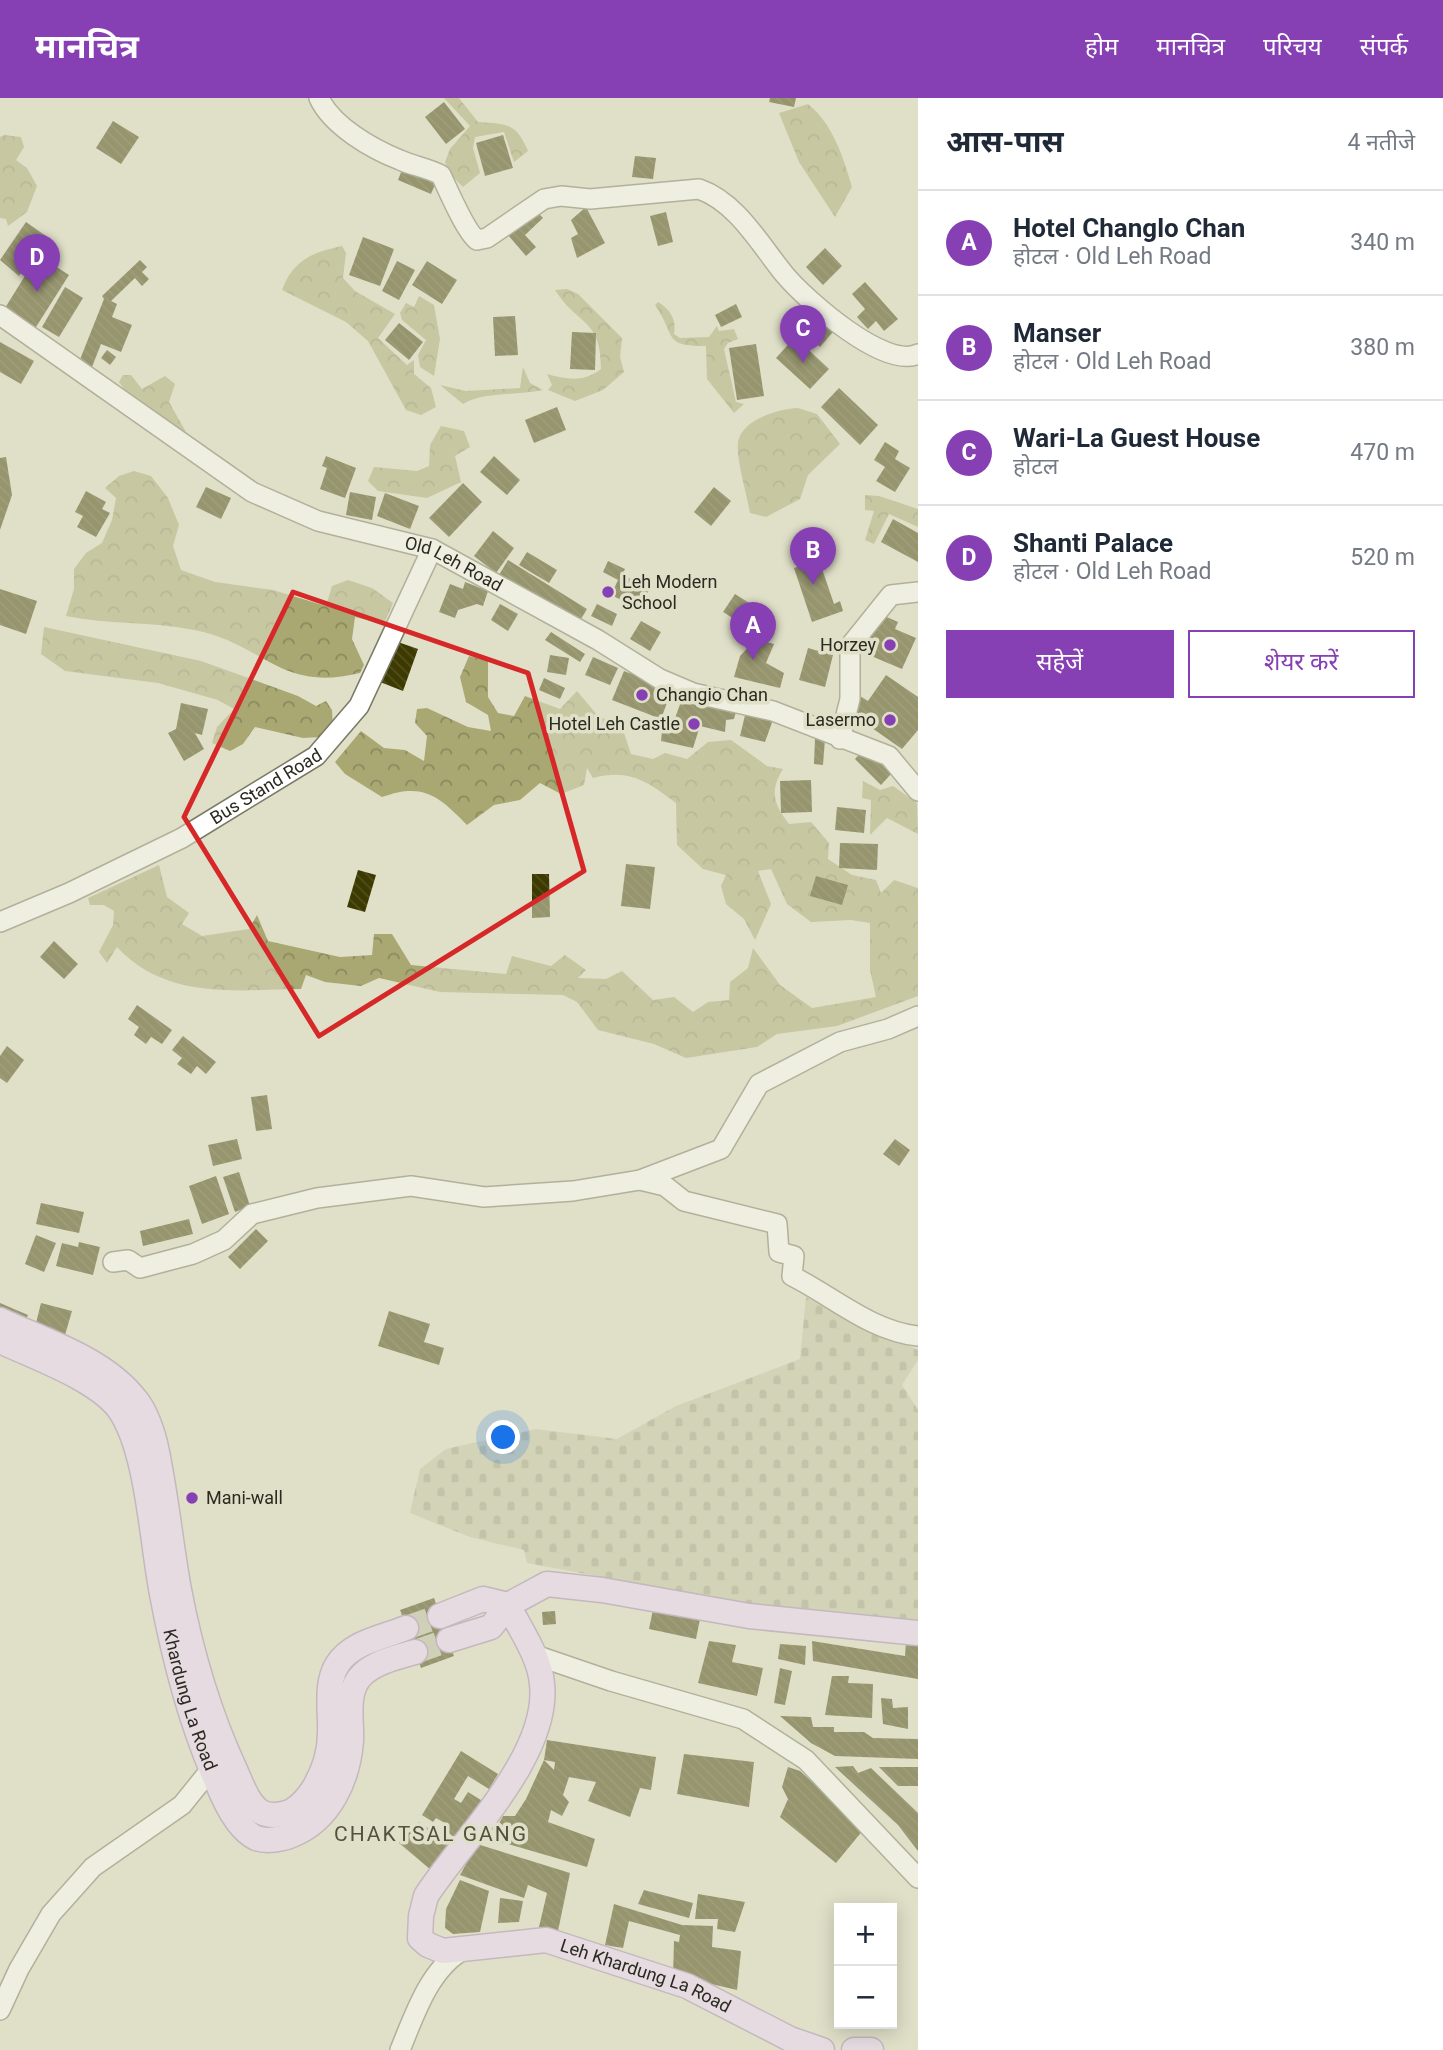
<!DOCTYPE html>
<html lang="hi">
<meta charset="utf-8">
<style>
body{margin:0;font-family:Roboto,"Noto Sans Devanagari",sans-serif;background:#f2f2f3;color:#1f2937}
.controls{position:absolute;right:21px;bottom:21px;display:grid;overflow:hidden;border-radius:0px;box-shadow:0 4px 18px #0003}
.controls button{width:63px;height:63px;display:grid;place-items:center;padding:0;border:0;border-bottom:2px solid #e0e1e3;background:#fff;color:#1f2937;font:35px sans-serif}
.you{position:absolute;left:504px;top:1340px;width:24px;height:24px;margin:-18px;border:5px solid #fff;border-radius:50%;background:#1a73e8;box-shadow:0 0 0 10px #1a73e833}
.badge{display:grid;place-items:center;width:46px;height:46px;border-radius:50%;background:#8740b4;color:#fff;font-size:23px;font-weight:700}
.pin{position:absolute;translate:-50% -58px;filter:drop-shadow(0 2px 4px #0008)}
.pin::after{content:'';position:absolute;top:37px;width:24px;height:21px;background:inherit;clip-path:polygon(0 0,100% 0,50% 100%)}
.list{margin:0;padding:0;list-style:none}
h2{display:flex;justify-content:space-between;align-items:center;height:91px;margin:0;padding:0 28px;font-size:30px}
h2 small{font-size:23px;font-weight:400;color:#747a83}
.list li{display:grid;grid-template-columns:46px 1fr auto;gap:21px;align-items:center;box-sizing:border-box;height:105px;padding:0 28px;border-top:2px solid #e0e1e3}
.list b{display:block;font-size:26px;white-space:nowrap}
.list p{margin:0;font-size:23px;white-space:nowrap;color:#747a83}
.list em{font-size:23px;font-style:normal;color:#747a83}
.actions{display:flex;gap:14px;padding:21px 28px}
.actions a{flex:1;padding:16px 0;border:2px solid #8740b4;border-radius:0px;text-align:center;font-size:24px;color:#8740b4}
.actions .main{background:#8740b4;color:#fff}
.map{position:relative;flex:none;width:918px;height:1952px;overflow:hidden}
header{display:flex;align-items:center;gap:42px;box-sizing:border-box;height:98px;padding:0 35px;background:#8740b4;color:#fff}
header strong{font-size:33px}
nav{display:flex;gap:38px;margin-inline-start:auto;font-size:24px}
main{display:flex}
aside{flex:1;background:#fff}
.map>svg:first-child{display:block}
</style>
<header>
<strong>मानचित्र</strong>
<nav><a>होम</a><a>मानचित्र</a><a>परिचय</a><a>संपर्क</a></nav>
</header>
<main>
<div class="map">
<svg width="918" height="1952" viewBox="0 0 918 1952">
<defs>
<pattern id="forest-crowns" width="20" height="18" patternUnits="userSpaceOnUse" patternTransform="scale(1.75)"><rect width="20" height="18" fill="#a9a873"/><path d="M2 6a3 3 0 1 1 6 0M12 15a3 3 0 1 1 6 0" fill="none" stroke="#8a895e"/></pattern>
<pattern id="cemetery-stones" width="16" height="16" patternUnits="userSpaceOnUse" patternTransform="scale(1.75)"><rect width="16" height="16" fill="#c3c3a3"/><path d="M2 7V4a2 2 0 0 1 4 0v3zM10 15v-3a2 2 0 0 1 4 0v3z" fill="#9f9f84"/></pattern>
<pattern id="building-back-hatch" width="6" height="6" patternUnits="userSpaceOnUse" patternTransform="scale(1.75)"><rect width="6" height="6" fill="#3c3a01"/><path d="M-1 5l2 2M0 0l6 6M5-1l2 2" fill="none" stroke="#504e1d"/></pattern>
</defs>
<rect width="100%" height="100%" fill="#e0e0c9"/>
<g fill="url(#forest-crowns)">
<path d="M444,0H459L478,24C508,26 516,25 528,53L514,64L504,34L475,39L473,50L480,75L463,89L451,77L445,64L450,51L470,28Z"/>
<path d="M808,6C833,26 843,59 852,89L835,119L799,64L779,15Z"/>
<polygon points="4,37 21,39 24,49 16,62 27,70 37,88 27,114 8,128 6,121 0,120 0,39"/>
<path d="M342,148L346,155L343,180L355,193L395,216L378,240L407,267L414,262V276L431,290L436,309L421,317L406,312L368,243L346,224L282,192C293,162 313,154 342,148Z"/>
<path d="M567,191L578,196L622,240L620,259L624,274L603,292L575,303L548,292L552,287L547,276C568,282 584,284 601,271C601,220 579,229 555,192Z"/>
<polygon points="419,198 434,207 440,241 434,278 420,269 418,257 426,242 402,222 400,215 406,205 414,209"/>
<path d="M658,204C670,211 677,222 674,236L680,240L709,239L717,228L719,233L734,231L738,241L728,245L724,251L736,304L744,306L734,315L707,281L706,248C662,248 677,239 655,207Z"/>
<path d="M523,269L530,285L543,292C517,298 485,293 463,306L440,287L466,293L520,290Z"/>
<polygon points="123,277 131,277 142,291 165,278 175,286 169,304 186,334 185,343 135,306 119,284"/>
<path d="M798,310L817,316L840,346L808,377L800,401L766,419L750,415C747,397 736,361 738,344C742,321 779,311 798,310Z"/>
<polygon points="441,328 464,333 470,349 455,358 461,384 427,400 378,393 368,383 374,369 417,373 429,368 430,347"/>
<path d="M134,373L151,378L168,400L179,427L173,448L181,472L215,484L273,492L326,508L332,488L348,482L372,490L393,505L384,526L355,519L352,541L364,567L360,575C279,595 264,545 194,532C151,523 108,527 66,518L74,491V471L86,455L102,445L112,422L116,400L105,390L119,378Z"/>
<polygon points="865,397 879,398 918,411 918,429 889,416 874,446 865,442 874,413 865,412"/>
<polygon points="44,529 201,563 298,598 316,608 326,603 332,612 333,628 321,639 303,640 255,629 243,646 230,653 212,645 217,629 234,611 218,602 158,585 65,573 41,556"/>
<path d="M469,558L488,562V599L498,615L514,618L525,598L560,611L577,593L598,618L622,629L631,656L653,661L665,655L687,661L708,644L731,642L767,668L783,671C769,694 774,706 789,726L811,724L829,745L828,761L852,777L876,782L881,795L894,782L918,790V898L837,928L777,936L757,949L686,960L654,946L598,932L577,904L563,897L440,894L379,880L361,888L325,884L306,877L301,891C235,892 166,902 117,849L107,865L99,854L113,827L114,813L104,807H90L88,800L159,767L167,799L189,815L182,826L202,838L249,831L257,817L268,843L340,859L372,857L374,836H392L411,867L506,876L512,858L551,868L565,857L586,872L578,880L606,881L622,873L653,902L674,899L693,914L708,904L729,902L730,884L748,870L753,850L780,887L812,910L876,899L870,872V825L851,822L811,824L787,806L771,771L758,773L771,806L755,842L744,821L726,806L721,788L726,777L703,771L677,747L676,705C648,684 630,670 593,680L587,670L584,687L561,696L540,685L520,702L494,707L467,727C439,698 423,684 382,699L345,676L335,664L361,633L384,650L405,652L424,663L427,638L415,625L417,611L427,610L468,629L491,633L488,617L466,604L460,579Z"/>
<polygon points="863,683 880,692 893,688 917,705 918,736 887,720 870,737 871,702 862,700"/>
</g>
<polygon fill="url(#cemetery-stones)" points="806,1199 918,1252 918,1262 902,1287 918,1312 918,1526 746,1506 527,1465 524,1452 470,1439 410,1415 420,1371 446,1351 536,1331 617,1341 676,1308 800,1261"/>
<g fill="url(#building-back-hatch)" fill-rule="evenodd">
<polygon points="770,0 796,0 794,9 769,4"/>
<polygon points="444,4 465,31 446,46 425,19"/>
<polygon points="113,23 139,39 121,66 96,50"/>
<polygon points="503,37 513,70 485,78 476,45"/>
<polygon points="635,58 656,60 653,81 632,79"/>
<polygon points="403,69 436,84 431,96 398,82"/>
<polygon points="586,109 605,145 577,160 571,140 578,136 571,122"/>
<polygon points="535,112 543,120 525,137 536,149 526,158 508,137"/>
<polygon points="666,114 673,144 658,148 650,118"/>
<polygon points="26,124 46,138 19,178 0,162"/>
<polygon points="363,139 394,151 380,188 349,177"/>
<polygon points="825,150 842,168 823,187 806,169"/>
<polygon points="140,162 147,169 142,174 149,181 142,188 135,180 111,203 117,206 112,219 132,227 121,254 101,246 92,269 79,264 104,201 102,198"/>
<polygon points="47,163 69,177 36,229 5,210 28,173 37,178"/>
<polygon points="397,163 415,172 399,202 382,193"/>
<polygon points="427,163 457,182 442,206 412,187"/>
<polygon points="865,184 898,221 884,233 876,223 868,231 857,219 865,211 852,196"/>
<polygon points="65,189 83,200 59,239 42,229"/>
<polygon points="736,206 742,219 721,229 715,217"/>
<polygon points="818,211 838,228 820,249 800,232"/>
<polygon points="515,218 518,257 495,258 493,219"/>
<polygon points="399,225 423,244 409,262 385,242"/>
<polygon points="572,234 596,235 595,272 570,271"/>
<polygon points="795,239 829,271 810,291 776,260"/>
<polygon points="0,244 34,263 21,286 0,274"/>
<polygon points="756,246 764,298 737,302 729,250"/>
<polygon points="107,252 116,259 110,267 101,260"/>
<polygon points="839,290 878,327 860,347 821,309"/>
<polygon points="557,309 566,332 534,345 525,322"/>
<polygon points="885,344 899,353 895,361 910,370 895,394 876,383 885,369 874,362"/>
<polygon points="326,358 356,370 345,400 320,391 327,370 322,368"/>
<polygon points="494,358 520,382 507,397 480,374"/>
<polygon points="6,359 12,397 0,432 0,360"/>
<polygon points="463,385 482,404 449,439 429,420"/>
<polygon points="206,389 231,400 221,421 196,409"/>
<polygon points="714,389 731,403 711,428 694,414"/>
<polygon points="86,393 106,404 102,411 110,415 96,439 77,429 83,418 75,414"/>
<polygon points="350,394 376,399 372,422 346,417"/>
<polygon points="385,395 419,408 410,431 377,418"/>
<polygon points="893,421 918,435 918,464 881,444"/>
<polygon points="493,433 514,450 496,475 474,458"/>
<polygon points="527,454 557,472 549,485 519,467"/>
<polygon points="508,462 587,511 578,526 499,477"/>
<polygon points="819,462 834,506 840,503 843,513 812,524 794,470"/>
<polygon points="608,463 625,471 622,477 650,490 640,511 611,497 618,482 603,474"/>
<polygon points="465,484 488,493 483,508 477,506 458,512 455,520 439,514 450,486 463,491"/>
<polygon points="0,491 37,503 26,536 0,527"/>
<polygon points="735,496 765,515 753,533 723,514"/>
<polygon points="500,506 518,516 508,533 491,522"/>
<polygon points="597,506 617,516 612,528 591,518"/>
<polygon points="880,516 898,524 895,531 916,540 902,571 864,555"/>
<polygon points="641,523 661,534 650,553 630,541"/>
<polygon points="551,534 585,556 580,564 545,542"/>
<polygon points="756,541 774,546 766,565 784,575 780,590 734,579 740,558"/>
<polygon points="395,543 418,551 403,593 380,584"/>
<polygon points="808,550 833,557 825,589 799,582"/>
<polygon points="550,557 569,560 566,577 547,574"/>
<polygon points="593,559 618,570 610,587 585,577"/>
<polygon points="624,573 672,591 661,621 612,602"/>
<polygon points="886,577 918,599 918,632 902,651 849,614 860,598 868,603"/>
<polygon points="544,580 565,590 560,601 539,592"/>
<polygon points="683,598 737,610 734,621 726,622 725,634 700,628 693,650 661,643 663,623 674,623"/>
<polygon points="181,605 208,611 202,637 195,635 204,651 184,663 168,635 176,631"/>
<polygon points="746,613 774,619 765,644 740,638"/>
<polygon points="815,640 825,641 823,667 814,666"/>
<polygon points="865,650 891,676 881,687 855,661"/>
<polygon points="811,682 812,714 781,715 780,683"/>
<polygon points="837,709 866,712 864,735 835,732"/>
<polygon points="840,745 878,746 877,772 839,770"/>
<polygon points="626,766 655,769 650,811 621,808"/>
<polygon points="358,772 376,777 365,814 347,809"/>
<polygon points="532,776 549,776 550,819 532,820"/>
<polygon points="816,778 848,787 842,807 810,798"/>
<polygon points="54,843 78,866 64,881 40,859"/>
<polygon points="137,907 172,932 162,946 151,939 146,946 134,937 139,929 128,921"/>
<polygon points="183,938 216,964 206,976 197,968 191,976 177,966 182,960 172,952"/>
<polygon points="7,948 24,962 7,985 0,980 0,958"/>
<polygon points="267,997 272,1031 256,1033 251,999"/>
<polygon points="237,1041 242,1061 213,1068 208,1047"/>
<polygon points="895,1041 910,1052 899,1068 883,1056"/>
<polygon points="239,1074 250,1108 235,1114 223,1079"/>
<polygon points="216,1078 229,1116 202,1126 189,1088"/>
<polygon points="41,1105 84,1114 79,1135 36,1126"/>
<polygon points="189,1121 193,1136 143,1148 140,1133"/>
<polygon points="256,1131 268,1143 240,1171 228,1159"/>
<polygon points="36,1137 56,1145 44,1174 25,1166"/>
<polygon points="79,1144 100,1149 93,1177 56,1168 62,1145 78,1149"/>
<polygon points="0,1205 28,1217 25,1224 0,1213"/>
<polygon points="41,1205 72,1213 65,1237 35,1229"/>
<polygon points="389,1213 430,1226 424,1244 444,1250 439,1267 378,1248"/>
<polygon points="434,1500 454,1558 421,1570 400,1512"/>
<polygon points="654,1507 701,1516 696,1541 649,1531"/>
<polygon points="555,1513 556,1526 543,1527 542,1514"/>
<polygon points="709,1543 736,1547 732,1564 763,1570 757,1598 698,1585"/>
<polygon points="812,1543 905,1558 906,1544 918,1545 918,1581 813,1563"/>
<polygon points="780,1546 806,1548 805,1567 778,1561"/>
<polygon points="780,1570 792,1573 785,1607 774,1605"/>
<polygon points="832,1578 849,1578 848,1585 873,1586 872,1620 825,1617"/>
<polygon points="881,1600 892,1601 893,1610 908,1609 908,1631 883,1626"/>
<polygon points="780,1618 811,1619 813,1629 834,1629 834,1634 864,1634 873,1640 918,1641 918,1661 835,1658 811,1645"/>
<path d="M547,1642L656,1659L651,1692L640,1690L630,1719L588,1703L596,1684L569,1679L563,1697L569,1704L562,1718L551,1712L548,1724L595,1741L587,1769L491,1741L503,1718H515L526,1701L544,1662ZM544,1662L555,1664L554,1672Z"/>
<polygon points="461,1653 498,1676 489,1691 468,1678 454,1701 461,1705 468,1694 484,1704 460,1743 444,1732 448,1727 436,1720 433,1724 422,1717"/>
<polygon points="684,1656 754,1664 749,1709 677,1696"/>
<polygon points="853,1668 858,1675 871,1670 915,1712 918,1715 918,1753 898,1727 835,1669"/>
<polygon points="788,1669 800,1673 864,1731 836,1765 780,1719 788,1701 782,1689"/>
<polygon points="879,1669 918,1669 918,1688 898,1688"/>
<polygon points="419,1724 455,1749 437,1777 399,1745"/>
<polygon points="477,1746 570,1775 558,1833 539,1829 547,1795 528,1787 524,1800 460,1777"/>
<polygon points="460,1782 489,1793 480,1834 453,1836 445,1830 446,1811"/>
<polygon points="644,1792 693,1805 689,1820 638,1806"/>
<polygon points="698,1796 745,1804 735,1834 717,1831 718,1821 695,1821"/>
<polygon points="500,1800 523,1803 519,1824 498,1825"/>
<polygon points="614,1806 682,1827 713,1828 712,1849 741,1853 737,1892 673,1877 674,1843 679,1844 680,1837 629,1823 623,1850 605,1847"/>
</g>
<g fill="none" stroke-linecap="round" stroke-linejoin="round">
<g stroke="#bcbca7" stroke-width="24" stroke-dasharray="24 12" stroke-linecap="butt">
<polyline points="406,1530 440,1518"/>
<polyline points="415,1554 449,1542"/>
</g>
<defs>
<g id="minor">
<path d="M319,0C332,28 372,51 400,62C413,68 428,70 441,77C448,92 466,134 477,142L487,140L544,101L561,98L590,101L699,91C737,104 761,148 785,177C806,202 885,272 918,256"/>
<path id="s1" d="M0,217L252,394L318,423L432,451L598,542L660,581L693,595L773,613L889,658L918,693"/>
<polyline points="840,641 850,601 850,548 891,497 918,494"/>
<path id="s2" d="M0,824L69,795L182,740L316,658L359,608L432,451"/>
<polyline points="640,1082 721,1051 759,986 840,944 888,931 918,918"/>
<path d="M113,1164L128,1162L140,1170L193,1156L224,1142L252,1116L317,1100L411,1088L484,1099L573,1093L640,1082L665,1088L684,1103L777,1126L779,1154L794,1158L792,1178C834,1199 871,1233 918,1238"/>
<polyline points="532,1556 611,1583 743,1621 806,1662 918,1780"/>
<polyline points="0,1912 19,1871 51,1816 93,1769 182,1707 211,1671"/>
<path d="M400,1952C415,1916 430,1868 467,1850"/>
</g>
<g id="major">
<path d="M0,1222C45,1243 105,1261 136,1302C146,1314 151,1330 155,1345C166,1394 170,1443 179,1492C191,1555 209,1616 236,1674C242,1687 248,1706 261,1714C270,1719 283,1717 292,1713C300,1708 309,1698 314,1690C324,1673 330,1654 330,1635C331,1613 325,1587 337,1567C351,1544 384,1539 406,1530"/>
<path id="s3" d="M0,1243C34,1259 97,1281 119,1311C148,1352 152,1445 162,1496C174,1560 190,1624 217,1684C224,1702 237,1731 256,1740C266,1744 283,1741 292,1737C330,1722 348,1681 351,1643C352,1623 345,1593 362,1577C375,1564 398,1559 415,1554"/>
<path id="s4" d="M508,1507C520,1531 540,1559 542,1586C550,1657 463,1741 426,1798L421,1818L420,1840L428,1847L443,1853L546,1842L687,1888L790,1941L822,1952"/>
<polyline points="440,1518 483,1501 508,1507"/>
<polyline points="449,1542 491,1529 508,1507 547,1486 602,1492 749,1518 918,1535"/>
<polyline points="854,1952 871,1952"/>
</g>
</defs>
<use href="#minor" stroke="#797965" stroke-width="22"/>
<use href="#major" stroke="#a088b0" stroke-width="27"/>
<use href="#minor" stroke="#fff" stroke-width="19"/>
<use href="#major" stroke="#ecd6fe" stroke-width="24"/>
</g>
<path d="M0 0H918V1952H0ZM293,494L528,575L584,773L319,938L184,719Z" fill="#e0e0c9" fill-opacity=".55" fill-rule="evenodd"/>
<path fill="none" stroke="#d62828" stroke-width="5" stroke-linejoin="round" d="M293,494L528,575L584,773L319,938L184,719Z"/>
<g fill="#8740b4" stroke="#e0e0c9" stroke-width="2.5">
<circle cx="608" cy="494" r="7"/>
<circle cx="890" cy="547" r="7"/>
<circle cx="642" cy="597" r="7"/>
<circle cx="890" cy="622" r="7"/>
<circle cx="694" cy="626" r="7"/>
<circle cx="192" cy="1400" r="7"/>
</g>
<g text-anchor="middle" stroke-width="7" stroke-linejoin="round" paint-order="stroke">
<g font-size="18" fill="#2a2a21" stroke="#e0e0c9">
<text dy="6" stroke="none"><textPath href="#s1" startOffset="523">Old Leh Road</textPath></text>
<text dy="6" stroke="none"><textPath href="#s2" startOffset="299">Bus Stand Road</textPath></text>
<text dy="6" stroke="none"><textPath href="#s3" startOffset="439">Khardung La Road</textPath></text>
<text dy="6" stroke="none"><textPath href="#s4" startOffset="612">Leh Khardung La Road</textPath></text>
</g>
<g font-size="18" fill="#2a2a21" stroke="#e0e0c9" text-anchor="start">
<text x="622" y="490">Leh Modern<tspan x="622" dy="21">School</tspan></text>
<text x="876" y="553" text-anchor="end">Horzey</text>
<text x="656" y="603">Changio Chan</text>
<text x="876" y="628" text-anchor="end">Lasermo</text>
<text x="680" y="632" text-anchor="end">Hotel Leh Castle</text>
<text x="206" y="1406">Mani-wall</text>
</g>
<g font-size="21" letter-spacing="2" fill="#52523e" stroke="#e0e0c9">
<text x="431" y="1743">CHAKTSAL GANG</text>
</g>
</g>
</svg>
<div class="controls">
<button>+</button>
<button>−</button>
</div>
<div class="you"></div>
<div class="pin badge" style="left:753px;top:562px">A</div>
<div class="pin badge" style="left:813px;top:487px">B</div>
<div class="pin badge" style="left:803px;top:265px">C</div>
<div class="pin badge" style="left:37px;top:194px">D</div>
</div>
<aside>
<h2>आस-पास<small>4 नतीजे</small></h2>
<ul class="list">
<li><span class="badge">A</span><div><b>Hotel Changlo Chan</b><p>होटल · Old Leh Road</p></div><em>340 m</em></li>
<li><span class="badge">B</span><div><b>Manser</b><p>होटल · Old Leh Road</p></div><em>380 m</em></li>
<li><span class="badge">C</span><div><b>Wari-La Guest House</b><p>होटल</p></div><em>470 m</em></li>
<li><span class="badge">D</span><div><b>Shanti Palace</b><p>होटल · Old Leh Road</p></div><em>520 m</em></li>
</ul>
<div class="actions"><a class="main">सहेजें</a><a>शेयर करें</a></div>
</aside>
</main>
